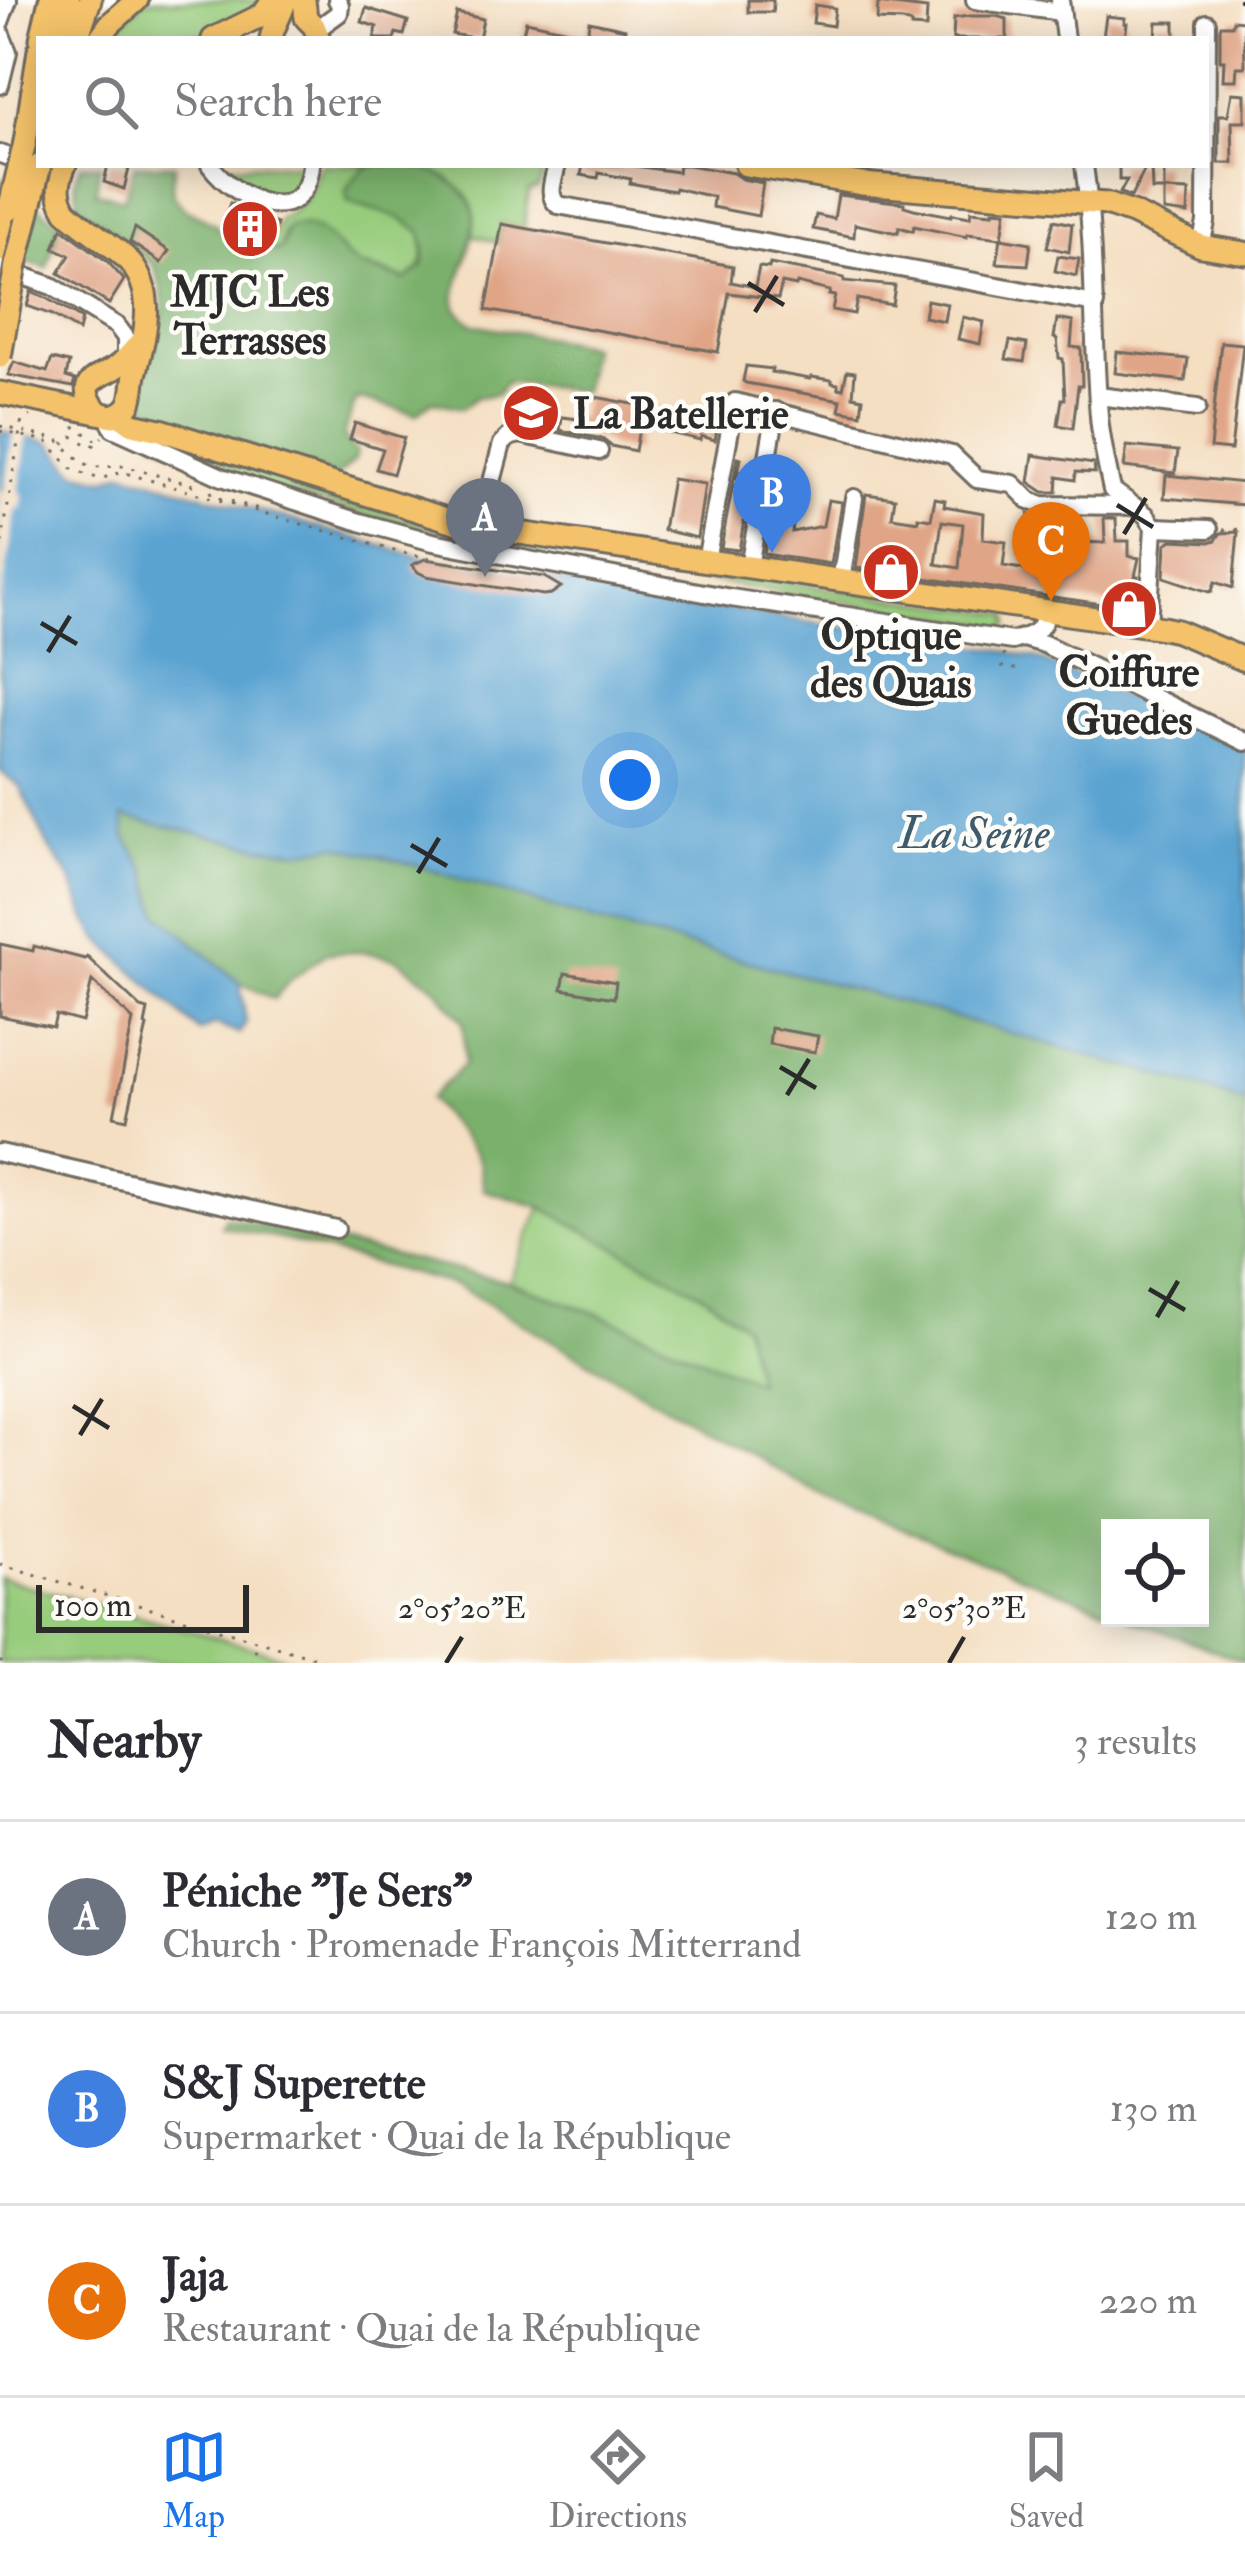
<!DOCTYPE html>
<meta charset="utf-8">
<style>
body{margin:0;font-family:"IM FELL Double Pica",serif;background:#f2f2f3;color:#2b2b33}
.controls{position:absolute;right:36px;bottom:36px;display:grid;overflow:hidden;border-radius:0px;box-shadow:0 6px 30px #0003}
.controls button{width:108px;height:108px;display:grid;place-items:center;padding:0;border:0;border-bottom:3px solid #e1e1e2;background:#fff;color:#2b2b33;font:60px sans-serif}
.scale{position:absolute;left:36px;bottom:30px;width:213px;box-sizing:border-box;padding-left:12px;border:6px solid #2b2b2b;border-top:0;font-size:33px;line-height:42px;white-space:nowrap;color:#2b2b2b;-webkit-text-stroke:9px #fdfcf7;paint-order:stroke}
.you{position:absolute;left:630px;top:780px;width:42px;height:42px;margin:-30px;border:9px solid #fff;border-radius:50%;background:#1a73e8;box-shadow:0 0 0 18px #1a73e833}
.badge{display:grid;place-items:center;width:78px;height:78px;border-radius:50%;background:#1a73e8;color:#fff;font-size:39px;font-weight:700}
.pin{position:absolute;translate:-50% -99px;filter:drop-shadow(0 3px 6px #0008)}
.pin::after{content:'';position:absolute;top:63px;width:42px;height:36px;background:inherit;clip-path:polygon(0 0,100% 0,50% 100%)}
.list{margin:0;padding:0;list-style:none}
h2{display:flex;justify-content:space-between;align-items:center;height:156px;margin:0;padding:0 48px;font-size:51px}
h2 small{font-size:39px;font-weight:400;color:#7c7c81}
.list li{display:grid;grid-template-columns:78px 1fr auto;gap:36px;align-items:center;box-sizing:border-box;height:192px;padding:0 48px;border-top:3px solid #e1e1e2}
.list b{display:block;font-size:45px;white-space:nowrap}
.list p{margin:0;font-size:39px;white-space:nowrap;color:#7c7c81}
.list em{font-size:39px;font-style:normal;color:#7c7c81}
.icon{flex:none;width:66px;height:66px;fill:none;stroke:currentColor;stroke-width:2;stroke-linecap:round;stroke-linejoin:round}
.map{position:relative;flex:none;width:1245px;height:1663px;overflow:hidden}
.search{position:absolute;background:#fff;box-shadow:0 6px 30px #0003;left:36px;right:36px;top:36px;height:132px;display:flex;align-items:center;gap:30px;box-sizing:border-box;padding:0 42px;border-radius:0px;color:#7c7c81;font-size:45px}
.sheet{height:732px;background:#fff}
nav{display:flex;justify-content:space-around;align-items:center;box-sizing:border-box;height:168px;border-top:3px solid #e1e1e2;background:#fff;font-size:33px;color:#7c7c81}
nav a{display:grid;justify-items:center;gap:6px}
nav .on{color:#1a73e8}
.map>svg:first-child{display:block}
</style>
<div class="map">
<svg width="1245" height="1663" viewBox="0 0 1245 1663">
<rect width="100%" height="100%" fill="#fdfcf7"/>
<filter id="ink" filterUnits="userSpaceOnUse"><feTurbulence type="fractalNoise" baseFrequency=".00833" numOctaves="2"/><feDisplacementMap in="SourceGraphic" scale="24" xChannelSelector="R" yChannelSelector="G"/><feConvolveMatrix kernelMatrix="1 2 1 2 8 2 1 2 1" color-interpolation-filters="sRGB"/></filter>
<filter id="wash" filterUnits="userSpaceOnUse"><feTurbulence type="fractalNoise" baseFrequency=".004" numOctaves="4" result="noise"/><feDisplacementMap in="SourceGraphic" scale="48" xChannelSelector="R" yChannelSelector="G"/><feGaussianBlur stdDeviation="2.7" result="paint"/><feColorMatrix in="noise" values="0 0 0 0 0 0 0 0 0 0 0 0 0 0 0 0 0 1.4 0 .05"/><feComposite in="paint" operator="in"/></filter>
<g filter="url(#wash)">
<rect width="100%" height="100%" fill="#f4dfc3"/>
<g fill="#98cc7d" stroke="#627c54" stroke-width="3">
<polygon points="145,0 269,0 224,28 203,35 154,33 134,39 105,39"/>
<polygon points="219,165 307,165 294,194 272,200 240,186"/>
<path d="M320,165H379L365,169L348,202L398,217L421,231C425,254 427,267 407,280L385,272L358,266L284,232L280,250L265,248L268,238H273L280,219C308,204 309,194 320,165Z"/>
<polygon points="410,165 545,165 539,187 529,191 524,228 502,224 499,243 472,235 473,210 448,178"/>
<polygon points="153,439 437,529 436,536 223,474"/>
<polygon points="460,536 1006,614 1009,616 1009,624 1004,630 998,632 989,624 462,543"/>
<polygon points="541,1207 1200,1528 1110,1528 757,1384 603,1316 509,1282"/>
<polygon points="0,1578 265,1651 299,1663 0,1663"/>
</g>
<g fill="#7ab06c" stroke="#526e4c" stroke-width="3">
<path d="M81,165H100L96,192L124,199L135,165H175L172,182L173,195L185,209L215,224L224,237L277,251L282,247L288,226C329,219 334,254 360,266C373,272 392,274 406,280L423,266L425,251L421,232L398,217L348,202L346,191C351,184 356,174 364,169C395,152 469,175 474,213C476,236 461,272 455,295C453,310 462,315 473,324L591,346L583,391L506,382L497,394L477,397L462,408L432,401L417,414L361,399L356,401L344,432L345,439L357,453L354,460L336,477L175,425L156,415L143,403L144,382L164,309L160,284L153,264L78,204L75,180Z"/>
<polygon points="0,178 60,223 47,268 0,254"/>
<polygon points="122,816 261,847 303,851 336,845 412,864 596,921 897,1001 1203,1088 1245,1103 1245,1662 1128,1618 1200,1618 1200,1528 1110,1528 1110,1611 834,1503 457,1286 294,1242 221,1226 225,1217 509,1282 603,1316 757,1382 744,1325 704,1295 541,1207 484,1190 480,1163 474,1152 429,1099 465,1063 463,1022 437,989 397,959 365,952 327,953 290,980 274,999 240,983 158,913 147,872 125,836"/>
</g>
<polygon fill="#5aa3d1" stroke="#42677e" stroke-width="3" points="0,431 50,442 76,472 104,479 123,472 425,558 808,622 998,649 1036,658 1245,750 1245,1103 1203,1088 897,1001 596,921 412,864 336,845 303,851 261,847 123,817 125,836 147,872 158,913 240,983 246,1023 239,1034 215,1024 200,1032 98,938 86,918 70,877 49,848 20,787 0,771"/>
<polygon fill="#f4dfc3" points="14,428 28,431 19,492 23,494 21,508 16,509 0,607 0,491 4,490"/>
<g id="blocks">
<g fill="#e0a486" fill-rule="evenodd">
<rect x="748" y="0" width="25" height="12"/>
<polygon points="878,3 927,9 926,28 911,27 911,24 903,21 877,20"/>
<polygon points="815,5 835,8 833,26 813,23"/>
<polygon points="366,8 408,21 404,35 396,33 394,39 374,39 377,27 362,22"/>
<polygon points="457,13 483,19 479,39 452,34"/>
<polygon points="969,16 996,16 1007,19 1007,39 953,39 954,18"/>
<polygon points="1106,16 1125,18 1124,23 1127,23 1125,39 1103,37"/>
<polygon points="1233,20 1244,21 1245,67 1237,67 1236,80 1223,80 1224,60 1220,60 1220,29 1221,25 1232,25"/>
<polygon points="526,21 586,34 585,39 522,37"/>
<polygon points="589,21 625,29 623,39 587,39"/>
<polygon points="1157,22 1175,22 1175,39 1156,39"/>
<polygon points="1232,93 1245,94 1245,121 1232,121 1233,163 1219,163 1219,115 1228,115"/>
<polygon points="108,165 126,165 125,168 129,169 124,189 104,182"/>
<polygon points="583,165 627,165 678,172 679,165 688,165 733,173 742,179 763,183 758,216 712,207 713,197 675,188 674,191 630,183 631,179 599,173 598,178 581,175"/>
<polygon points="1119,165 1147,165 1131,197 1120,193 1127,180 1119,180"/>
<polygon points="1151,165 1164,165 1164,190 1189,191 1188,214 1164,211 1164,190 1152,190"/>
<polygon points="838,195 904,203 904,206 914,209 951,216 952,214 970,217 971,211 993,213 993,210 1006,211 1002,238 967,234 967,237 914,226 913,231 899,227 898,233 855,224 854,237 813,229 816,215 834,219"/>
<polygon points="230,203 241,207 239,211 277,224 272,239 268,238 265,248 222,236 226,223 223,222"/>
<polygon points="1054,220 1072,224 1069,252 1047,247"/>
<polygon points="502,224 733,266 731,282 755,287 759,267 769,268 770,264 844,278 844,281 895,286 892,305 857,299 854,314 832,310 835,296 829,295 830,291 797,283 796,286 782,283 778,299 729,293 718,352 486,310"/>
<polygon points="62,228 108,262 124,280 109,304 59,273 70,255 54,248"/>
<polygon points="135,228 169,251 161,263 130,242"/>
<polygon points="1001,238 1031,243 1028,265 997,263"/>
<polygon points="1058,256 1079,259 1076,276 1055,271"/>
<polygon points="31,292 46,298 82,319 79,331 53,315 27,306"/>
<polygon points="927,300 947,304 944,321 924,317"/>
<polygon points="963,317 984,322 980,344 958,339"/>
<polygon points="1057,319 1073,322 1071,347 1081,348 1082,386 1078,386 1073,428 1058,425 1062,399 1065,399 1063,359 1059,358 1057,339 1054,338"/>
<polygon points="1010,341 1027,344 1024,362 1006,359"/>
<polygon points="1221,342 1243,344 1231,450 1210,448"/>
<polygon points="1117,352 1188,359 1185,381 1115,373"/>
<polygon points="52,359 69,363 66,377 75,380 73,387 8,375 14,362 47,372"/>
<polygon points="746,366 772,369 771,372 810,379 811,377 832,380 832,383 838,384 838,388 843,389 847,371 855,372 853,396 863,398 861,414 839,410 841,400 746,383 743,381"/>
<polygon points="585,395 643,406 635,451 611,446 602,439 560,430 562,417 579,419"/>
<polygon points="665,410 679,413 678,421 718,424 715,440 701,436 700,440 662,431"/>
<polygon points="355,423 404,438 393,474 376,469 383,449 350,439"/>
<polygon points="1127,446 1178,451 1175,473 1124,467"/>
<polygon points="1033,455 1094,464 1095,473 1076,472 1075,480 1058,477 1057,492 1044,492 1029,482"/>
<polygon points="738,457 741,458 737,478 751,480 739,550 721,548"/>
<polygon points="780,461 789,462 795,477 796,489 798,489 792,532 823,526 828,500 841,502 831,564 764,554 768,531 780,535 783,510 772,508"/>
<polygon points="1166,475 1245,483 1245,505 1164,498"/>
<polygon points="672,479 705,484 697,538 663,530"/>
<path d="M866,494L895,498L892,517L918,521V517L931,519L935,498L945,500L944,506L984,513L983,539L1006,542L1003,566L1028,570L1032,547L1027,546L1029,537L1025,536L1029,514L1041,518H1066L1070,519L1068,525H1082L1079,542L1105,543L1104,518L1116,519L1117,541H1129V556L1139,558L1135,576H1138L1136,609L856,568ZM942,521L963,524L959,568L936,564Z"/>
<polygon points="1238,532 1233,588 1215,582 1212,591 1209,592 1164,577 1166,544 1172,540 1210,542 1216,540 1221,533"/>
<polygon points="425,559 544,577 561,587 551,594 543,595 426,576 418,572 412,565"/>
<polygon points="0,944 33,951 34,946 85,959 87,957 141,1008 148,1010 145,1025 147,1026 127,1119 114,1116 133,1020 92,981 82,1022 56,1015 53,1027 0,1016"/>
<polygon points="565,973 616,982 614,998 562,989"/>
<polygon points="771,1028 818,1036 815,1052 769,1044"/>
</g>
</g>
</g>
<g filter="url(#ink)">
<use href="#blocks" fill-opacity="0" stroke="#716a60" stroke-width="3"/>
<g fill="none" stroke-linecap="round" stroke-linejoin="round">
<defs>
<g id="minor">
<polyline points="975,0 1061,12"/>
<polyline points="1060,0 1065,39"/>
<polyline points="0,22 8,0"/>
<polyline points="317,29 339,13 340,5 337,0"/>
<polyline points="0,32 8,52 0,85"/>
<polyline points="0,154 62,173"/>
<path d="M210,165C237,201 304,232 311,165"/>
<path d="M557,165C554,179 546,195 558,205L1095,304"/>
<path d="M1084,165C1096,249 1092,332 1099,416C1101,441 1107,466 1112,490L1146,515L1154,527L1148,626"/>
<polyline points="1201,246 1206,222 1207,23"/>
<polyline points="0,268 52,286 117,326 126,338 126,357"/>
<polyline points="1098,396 1197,408"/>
<path d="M107,415L113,428L222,477L360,522L433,542L731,598L1012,641C1030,636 1044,632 1046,611"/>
<polyline points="480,527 502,444 509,437 520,434 599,451"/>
<polyline points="1154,527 1209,529"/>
<polyline points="706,561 735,402 952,455 977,479 1013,484 1029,500 1042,505 1134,506"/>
<polyline points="749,567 776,411"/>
<polyline points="841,581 854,498"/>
<polyline points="1023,638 1044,644 1245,742"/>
<polyline points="0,1153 336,1229"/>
</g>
<g id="major">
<polyline points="304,0 306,18 314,26 319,39"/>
<polyline points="41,39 50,0"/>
<polyline points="57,39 69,0"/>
<polyline points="77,39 90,0"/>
<polyline points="99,39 110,24 137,0"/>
<polyline points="213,39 262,15 273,0"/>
<path d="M271,39C273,25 282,15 285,0"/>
<polyline points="25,142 39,50"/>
<polyline points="746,165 862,184 1106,204 1132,213 1201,246 1245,253"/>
<polyline points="0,251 9,210"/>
<path d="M0,393L113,416C138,408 130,391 136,371C147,327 159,283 118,251C100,237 82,226 66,211C56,194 58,182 65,165"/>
<path d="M97,411C74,382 96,379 115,368C125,362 135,348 143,340"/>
<polyline points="119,414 133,424 161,430 465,525 1163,628 1177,631 1245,660"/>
</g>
</defs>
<use href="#minor" stroke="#716a60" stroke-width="22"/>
<use href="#major" stroke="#716a60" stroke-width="27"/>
<g stroke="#716a60" stroke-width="3" stroke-dasharray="3 9" stroke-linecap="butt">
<polyline points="21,424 22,420 30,416"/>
<polyline points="0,426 58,440 83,463 95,467 124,466 193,485 199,484"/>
<polyline points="74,426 96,440"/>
<polyline points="0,431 47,441 73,470 100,479 122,472 398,552 430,558"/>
<polyline points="63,444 72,436 92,447 102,437"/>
<polyline points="211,491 213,496 262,510"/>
<polyline points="1223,530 1245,529"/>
<polyline points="1004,654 1002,667 1022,670"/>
<polyline points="1167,689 1174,675"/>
<polyline points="0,1564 333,1663"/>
<polyline points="0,1661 2,1663"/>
<polyline points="251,1663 257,1642"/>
</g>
<use href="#minor" stroke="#fff" stroke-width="16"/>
<use href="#major" stroke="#f4c26a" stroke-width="21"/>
<polyline stroke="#2b2b2b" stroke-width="4.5" points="1240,0 1245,1"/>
<defs>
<g id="major-bridge">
<polyline points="9,210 25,142"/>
<polyline points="0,357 16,265 40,165"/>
</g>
</defs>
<use href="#major-bridge" stroke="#716a60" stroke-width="27" stroke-linecap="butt"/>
<polyline stroke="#716a60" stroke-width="3" stroke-dasharray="3 9" stroke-linecap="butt" points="0,555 21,424"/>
<use href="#major-bridge" stroke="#f4c26a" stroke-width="21"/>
</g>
</g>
<path fill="none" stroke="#2b2b2b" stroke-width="4.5" d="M748,283L784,305M755,312L777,276M1117,505L1153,527M1124,534L1146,498M41,623L77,644M48,652L70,616M411,845L447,866M418,873L439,838M780,1067L816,1088M787,1095L809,1059M1149,1289L1185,1310M1157,1317L1178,1281M73,1406L109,1428M80,1435L102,1399M446,1663L462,1637M949,1663L964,1637"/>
<defs>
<symbol id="building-disc" viewBox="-11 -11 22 22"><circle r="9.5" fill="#c8321e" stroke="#fdfcf7"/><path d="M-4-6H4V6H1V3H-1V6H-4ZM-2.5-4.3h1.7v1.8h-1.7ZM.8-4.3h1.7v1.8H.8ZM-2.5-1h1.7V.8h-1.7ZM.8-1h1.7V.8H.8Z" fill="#fff"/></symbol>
<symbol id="school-disc" viewBox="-11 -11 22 22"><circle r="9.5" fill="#c8321e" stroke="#fdfcf7"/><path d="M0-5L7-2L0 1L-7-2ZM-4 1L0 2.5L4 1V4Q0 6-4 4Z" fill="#fff"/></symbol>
<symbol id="shop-disc" viewBox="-11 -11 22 22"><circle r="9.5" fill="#c8321e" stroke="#fdfcf7"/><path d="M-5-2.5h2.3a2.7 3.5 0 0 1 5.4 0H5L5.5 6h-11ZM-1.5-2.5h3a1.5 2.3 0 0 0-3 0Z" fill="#fff"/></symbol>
</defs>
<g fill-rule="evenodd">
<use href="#building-disc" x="217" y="196" width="66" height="66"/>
<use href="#school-disc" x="498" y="380" width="66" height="66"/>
<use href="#shop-disc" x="858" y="539" width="66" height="66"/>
<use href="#shop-disc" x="1096" y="576" width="66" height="66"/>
</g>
<g text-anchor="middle" stroke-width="9" stroke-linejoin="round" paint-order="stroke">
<g font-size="42" font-weight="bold" fill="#2b2b2b" stroke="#fdfcf7">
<text x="250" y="306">MJC Les<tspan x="250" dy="48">Terrasses</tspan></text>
<text x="573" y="428" text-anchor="start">La Batellerie</text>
<text x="891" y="649">Optique<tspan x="891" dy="48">des Quais</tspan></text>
<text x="1129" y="686">Coiffure<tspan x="1129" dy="48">Guedes</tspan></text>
</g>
<g font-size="45" font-style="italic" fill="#3e5b6d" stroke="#fdfcf7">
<text x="974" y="848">La Seine</text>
</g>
</g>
<g font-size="30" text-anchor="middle" fill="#2b2b2b" stroke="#fdfcf7" stroke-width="9" stroke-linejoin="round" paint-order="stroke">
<text x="462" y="1618">2°05'20"E</text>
<text x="964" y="1618">2°05'30"E</text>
</g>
</svg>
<div class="controls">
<button><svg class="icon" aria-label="locate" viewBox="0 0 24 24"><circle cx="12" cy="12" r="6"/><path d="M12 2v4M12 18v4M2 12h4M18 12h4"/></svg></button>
</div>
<div class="scale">100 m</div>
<div class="you"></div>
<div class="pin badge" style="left:485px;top:577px;background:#6b7280">A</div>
<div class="pin badge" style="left:772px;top:553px;background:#3f7fe0">B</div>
<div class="pin badge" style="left:1051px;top:601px;background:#e8710a">C</div>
<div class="search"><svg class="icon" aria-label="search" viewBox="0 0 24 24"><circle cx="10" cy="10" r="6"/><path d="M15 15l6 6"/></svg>Search here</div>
</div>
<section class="sheet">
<h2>Nearby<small>3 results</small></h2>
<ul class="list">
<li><span class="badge" style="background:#6b7280">A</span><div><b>Péniche &quot;Je Sers&quot;</b><p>Church · Promenade François Mitterrand</p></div><em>120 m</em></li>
<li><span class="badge" style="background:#3f7fe0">B</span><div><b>S&amp;J Superette</b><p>Supermarket · Quai de la République</p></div><em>130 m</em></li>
<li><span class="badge" style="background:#e8710a">C</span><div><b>Jaja</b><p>Restaurant · Quai de la République</p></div><em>220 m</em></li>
</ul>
</section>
<nav>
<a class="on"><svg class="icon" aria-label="map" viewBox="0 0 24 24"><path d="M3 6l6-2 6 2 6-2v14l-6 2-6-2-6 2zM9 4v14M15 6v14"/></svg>Map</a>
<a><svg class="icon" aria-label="directions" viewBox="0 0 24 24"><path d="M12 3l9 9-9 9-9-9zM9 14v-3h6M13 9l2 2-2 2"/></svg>Directions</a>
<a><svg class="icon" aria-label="saved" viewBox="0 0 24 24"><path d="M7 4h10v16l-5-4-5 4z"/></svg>Saved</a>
</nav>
